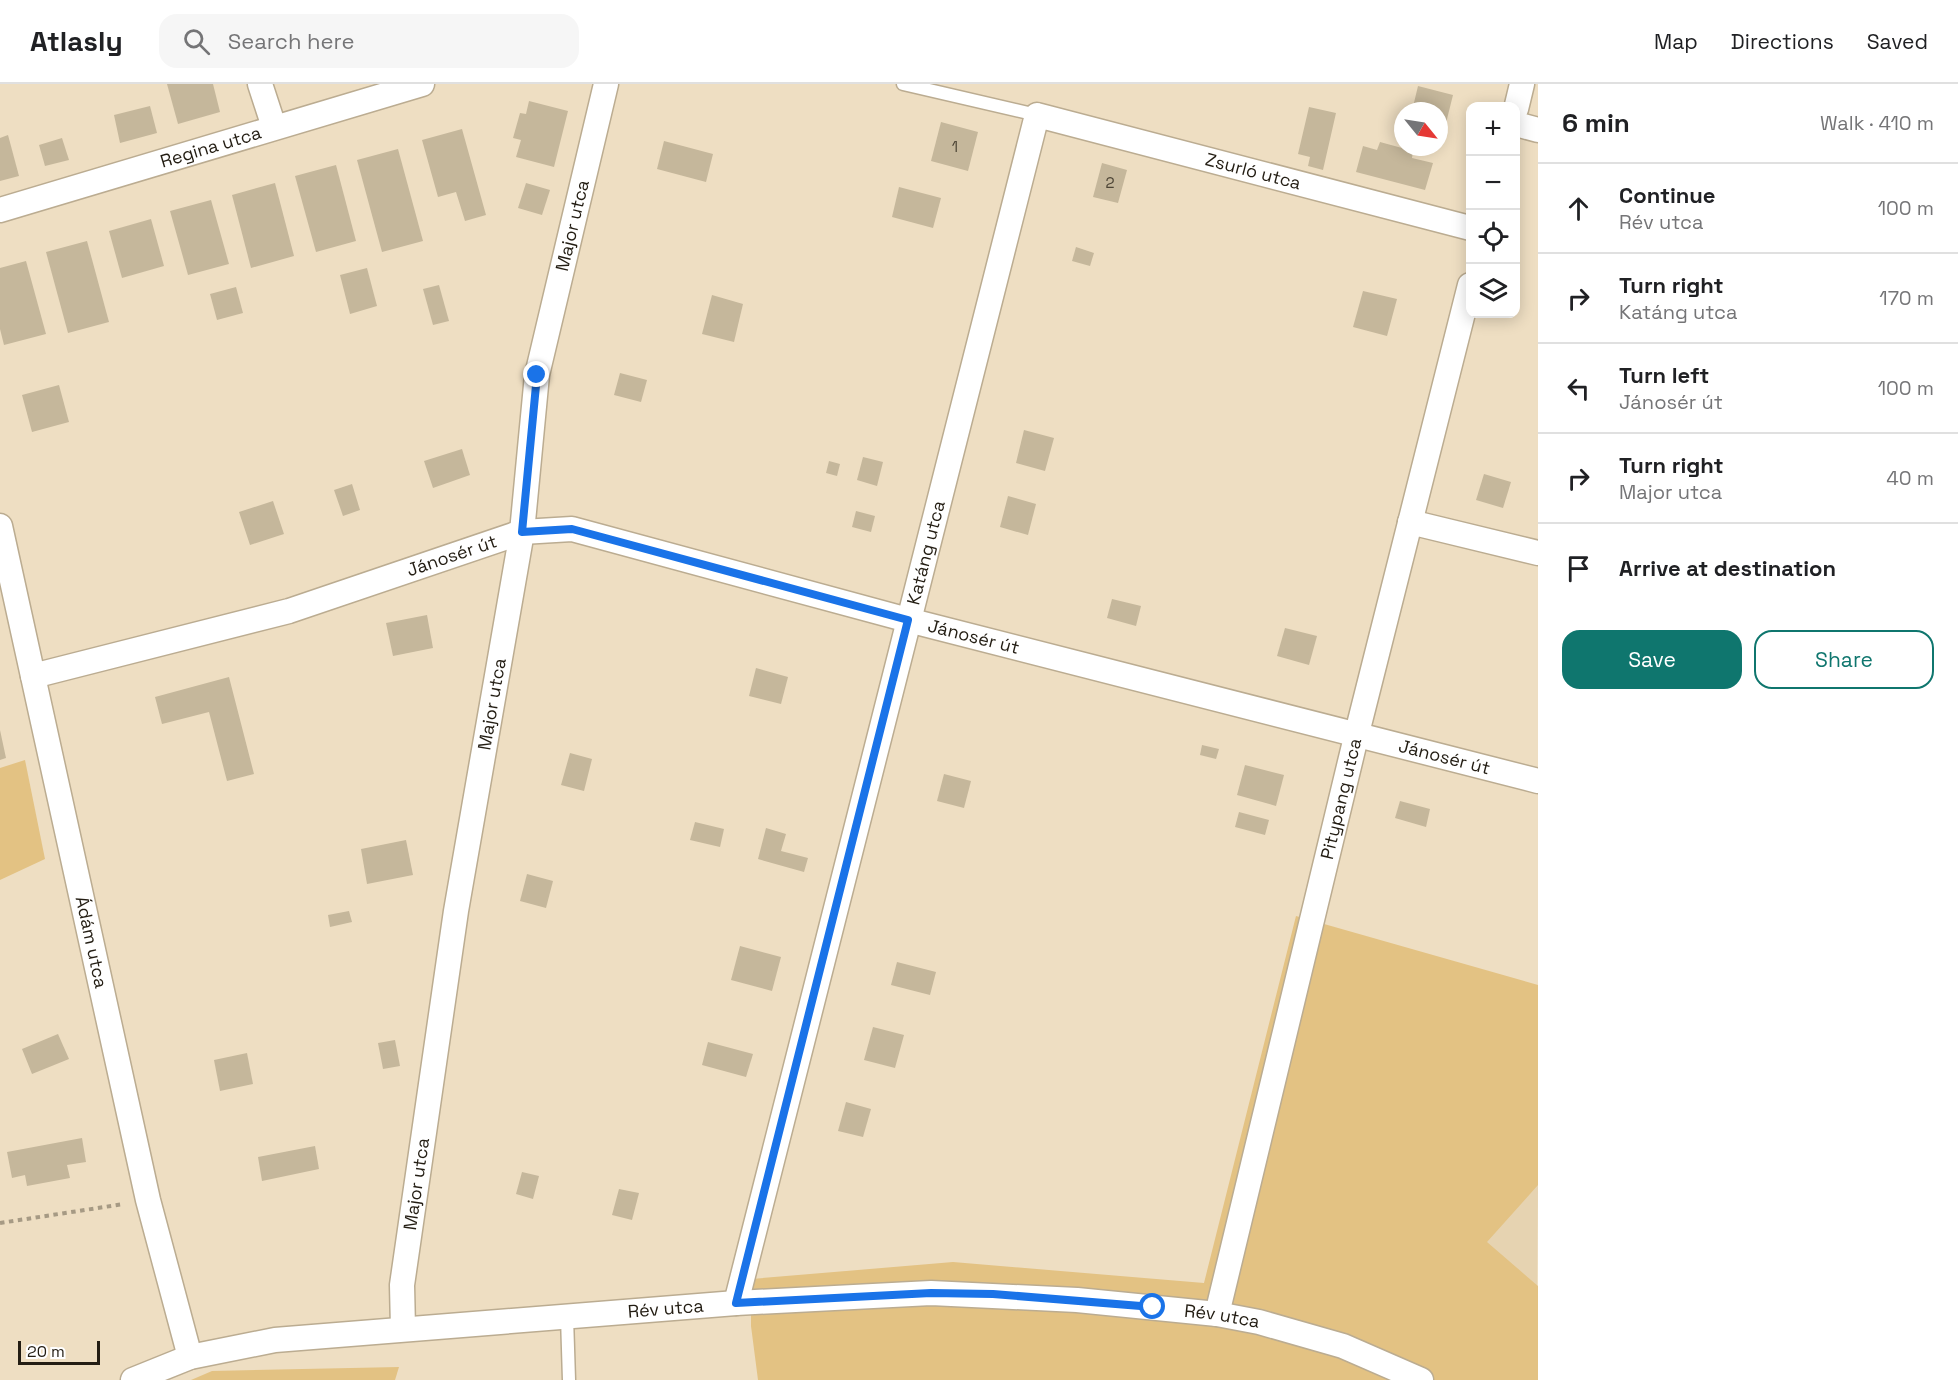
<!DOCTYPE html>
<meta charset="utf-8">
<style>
body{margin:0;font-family:"Space Grotesk",sans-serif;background:#f6f6f6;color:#202124}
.controls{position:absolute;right:18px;top:18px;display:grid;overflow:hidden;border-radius:12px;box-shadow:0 3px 15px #0003}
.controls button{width:54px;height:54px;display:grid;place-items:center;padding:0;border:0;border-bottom:2px solid #e0e0e0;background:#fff;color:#202124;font:30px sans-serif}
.compass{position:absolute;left:1394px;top:18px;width:54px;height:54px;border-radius:50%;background:#fff;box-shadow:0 3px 15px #0003;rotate:120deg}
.scale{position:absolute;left:18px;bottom:15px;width:82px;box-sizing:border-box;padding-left:6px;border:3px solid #231d13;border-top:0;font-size:16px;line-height:21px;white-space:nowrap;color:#231d13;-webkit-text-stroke:4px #fff;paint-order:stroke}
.stop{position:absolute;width:18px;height:18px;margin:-14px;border:4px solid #1a73e8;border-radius:50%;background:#fff}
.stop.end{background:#1a73e8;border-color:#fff;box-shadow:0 2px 6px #0008}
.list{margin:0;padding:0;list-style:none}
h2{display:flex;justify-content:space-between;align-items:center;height:78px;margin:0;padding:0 24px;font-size:26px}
h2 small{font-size:20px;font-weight:400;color:#757577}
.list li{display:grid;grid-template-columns:39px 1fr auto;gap:18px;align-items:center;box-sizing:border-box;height:90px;padding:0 24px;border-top:2px solid #e0e0e0}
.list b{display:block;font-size:22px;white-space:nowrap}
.list p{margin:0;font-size:20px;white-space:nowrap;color:#757577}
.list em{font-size:20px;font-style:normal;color:#757577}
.actions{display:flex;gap:12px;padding:18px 24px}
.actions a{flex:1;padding:14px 0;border:2px solid #0f766e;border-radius:18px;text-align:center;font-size:21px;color:#0f766e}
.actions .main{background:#0f766e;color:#fff}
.icon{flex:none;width:33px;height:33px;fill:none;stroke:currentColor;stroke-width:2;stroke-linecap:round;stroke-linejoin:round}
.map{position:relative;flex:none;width:1538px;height:1296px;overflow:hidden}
header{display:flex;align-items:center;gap:36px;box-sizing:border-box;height:84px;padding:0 30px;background:#fff;border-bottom:2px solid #e0e0e0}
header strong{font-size:28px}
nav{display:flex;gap:33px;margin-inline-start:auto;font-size:21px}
.search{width:420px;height:54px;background:#f6f6f6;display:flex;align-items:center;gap:15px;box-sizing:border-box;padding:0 21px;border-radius:18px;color:#757577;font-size:22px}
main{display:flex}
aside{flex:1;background:#fff}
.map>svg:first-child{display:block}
</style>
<header>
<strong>Atlasly</strong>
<div class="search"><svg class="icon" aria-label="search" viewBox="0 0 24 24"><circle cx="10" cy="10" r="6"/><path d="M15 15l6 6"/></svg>Search here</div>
<nav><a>Map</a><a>Directions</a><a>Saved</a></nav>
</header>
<main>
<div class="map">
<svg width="1538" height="1296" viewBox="0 0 1538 1296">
<rect width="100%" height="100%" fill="#eedec2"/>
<polygon fill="#e6d3b1" points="1537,1100 1538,1101 1537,1203 1486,1158"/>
<g fill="#e3c283">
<polygon points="25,676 45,775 0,796 0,684"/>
<polygon points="1296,832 1538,901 1538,1101 1487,1158 1538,1202 1538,1296 758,1296 751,1242 751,1195 953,1178 1204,1199"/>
<polygon points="399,1283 395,1296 191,1296 212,1287"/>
</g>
<g fill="#c5b79b">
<polygon points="167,0 213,0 220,28 178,40"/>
<polygon points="1418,2 1453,11 1446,39 1439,37 1439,27 1412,27"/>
<polygon points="529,17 568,27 554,83 516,73 521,56 513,54 520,29 526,30"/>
<polygon points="150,22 157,49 120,59 114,31"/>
<polygon points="1309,23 1336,29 1323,86 1308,82 1310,73 1298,70"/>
<polygon points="941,38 978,48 968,87 931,77"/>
<polygon points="462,45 486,131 465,137 456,108 438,113 422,56"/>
<polygon points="8,51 19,92 0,97 0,54"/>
<polygon points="62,54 69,76 45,82 39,61"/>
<polygon points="664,57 713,70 706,98 657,85"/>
<polygon points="1380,58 1413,67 1412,74 1433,79 1425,106 1356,88 1363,62 1377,66"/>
<polygon points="398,65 423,157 382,168 357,76"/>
<polygon points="1102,79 1127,86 1118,119 1093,113"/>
<polygon points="336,81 356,157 316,168 295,92"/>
<polygon points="275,99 294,172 251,184 232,111"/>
<polygon points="526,99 550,106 542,131 518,124"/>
<polygon points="899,103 941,114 933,144 892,133"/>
<polygon points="211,116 229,180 188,191 170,127"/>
<polygon points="151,135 164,182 122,194 109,147"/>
<polygon points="87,157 109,238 68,249 46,168"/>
<polygon points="1076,163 1094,169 1090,182 1072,177"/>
<polygon points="26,177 46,250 4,261 0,245 0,184"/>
<polygon points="367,184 377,222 350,230 340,191"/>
<polygon points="439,201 449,237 433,241 423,205"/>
<polygon points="236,203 243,229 217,236 210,210"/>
<polygon points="1363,207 1397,215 1387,252 1353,243"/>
<polygon points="712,211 743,220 734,258 702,250"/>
<polygon points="620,289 647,296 641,318 614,311"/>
<polygon points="59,301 69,338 32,348 22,311"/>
<polygon points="1024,346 1054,354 1045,387 1016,379"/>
<polygon points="462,365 470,391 433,404 424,377"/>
<polygon points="863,373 883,378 877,402 857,396"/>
<polygon points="829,377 840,380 837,392 826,389"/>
<polygon points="1484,390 1511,398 1503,424 1476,416"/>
<polygon points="352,400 360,426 343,432 334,406"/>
<polygon points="1008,412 1036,420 1028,451 1000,443"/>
<polygon points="273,417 284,450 250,461 239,428"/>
<polygon points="856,427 875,432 871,448 852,443"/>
<polygon points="1112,515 1141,522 1136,542 1107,534"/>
<polygon points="427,531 433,564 393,572 386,539"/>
<polygon points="1285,544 1317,552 1309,581 1277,572"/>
<polygon points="756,584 788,593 781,620 749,612"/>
<polygon points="229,593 254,690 227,697 209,628 162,640 155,613"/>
<polygon points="0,646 6,674 0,676"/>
<polygon points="1202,661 1219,665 1216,675 1200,671"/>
<polygon points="570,669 592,675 584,707 561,701"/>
<polygon points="1245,681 1284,691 1276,722 1237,711"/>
<polygon points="944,690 971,697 964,724 937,717"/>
<polygon points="1400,717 1430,725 1426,743 1395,734"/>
<polygon points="1239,728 1269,736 1265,751 1235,743"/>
<polygon points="695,738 724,745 720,763 690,756"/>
<polygon points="766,744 786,750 781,767 808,774 804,788 758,775"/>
<polygon points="406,756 413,791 367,800 361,765"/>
<polygon points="527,790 553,797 546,824 520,817"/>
<polygon points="349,827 352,838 330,843 328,831"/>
<polygon points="740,862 781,873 772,907 731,896"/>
<polygon points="897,878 936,888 930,911 891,901"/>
<polygon points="873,943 904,951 895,984 864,976"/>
<polygon points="58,950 69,975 32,990 22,965"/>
<polygon points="395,956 400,982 383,985 378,959"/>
<polygon points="708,958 753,970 746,993 702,981"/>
<polygon points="247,969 253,1000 220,1007 214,976"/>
<polygon points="846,1018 871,1025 863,1053 838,1047"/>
<polygon points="82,1054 86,1078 67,1081 70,1094 27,1102 25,1091 12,1094 7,1068"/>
<polygon points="315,1062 319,1085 262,1097 258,1073"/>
<polygon points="522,1088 539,1092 533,1115 516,1110"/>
<polygon points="619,1105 639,1109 632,1136 612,1131"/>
</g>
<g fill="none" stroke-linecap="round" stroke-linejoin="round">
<defs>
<g id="service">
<polyline points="903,0 1037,31"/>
<polyline points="567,1233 569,1296"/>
</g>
<g id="minor">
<polyline points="260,0 274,43"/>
<polyline points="1516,25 1522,0"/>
<polyline points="1516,40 1538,46"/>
<path id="s1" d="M0,126L422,0"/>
<polyline points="1410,438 1538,469"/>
<path id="s2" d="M0,442L148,1116L190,1273"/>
<path id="s3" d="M33,592L289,527L522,448L572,445L908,536L1538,697"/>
<path id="s4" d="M736,1219L1037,31L1470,144"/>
<path id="s5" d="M1217,1230L1357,649L1470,201"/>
<path id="s6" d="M403,1245L402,1201L456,827L522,448L537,291L606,0"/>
<path id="s7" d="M133,1296L190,1273L275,1256L736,1219L931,1209L1077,1216L1217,1230L1259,1238L1343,1262L1421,1296"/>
</g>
</defs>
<use href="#service" stroke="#bbac91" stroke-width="15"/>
<use href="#minor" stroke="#bbac91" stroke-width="27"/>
<polyline stroke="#a69a84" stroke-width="4" stroke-dasharray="4.5 4.5" stroke-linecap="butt" points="0,1139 124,1120"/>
<use href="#service" stroke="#fff" stroke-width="12"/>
<use href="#minor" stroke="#fff" stroke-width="24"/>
</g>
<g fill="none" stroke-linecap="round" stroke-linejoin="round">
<polyline stroke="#1a73e8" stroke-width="8" points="537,291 522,448 572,445 908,536 736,1219 931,1209 993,1210 1153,1223"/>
</g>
<g text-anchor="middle" stroke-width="5" stroke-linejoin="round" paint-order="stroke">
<g font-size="15" fill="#4c4435">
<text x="955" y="68">1</text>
<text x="1110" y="104">2</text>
</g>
<g font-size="18" fill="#231d13" stroke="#fff">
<text dy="6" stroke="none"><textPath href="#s1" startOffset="220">Regina utca</textPath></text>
<text dy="6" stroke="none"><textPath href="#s4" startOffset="1449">Zsurló utca</textPath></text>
<text dy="6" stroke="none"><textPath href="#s6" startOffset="1118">Major utca</textPath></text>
<text dy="6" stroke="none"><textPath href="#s4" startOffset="774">Katáng utca</textPath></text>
<text dy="6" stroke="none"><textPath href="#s3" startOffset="436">Jánosér út</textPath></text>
<text dy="6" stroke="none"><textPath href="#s3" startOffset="976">Jánosér út</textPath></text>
<text dy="6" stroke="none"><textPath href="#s6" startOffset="632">Major utca</textPath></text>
<text dy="6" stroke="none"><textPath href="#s3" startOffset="1462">Jánosér út</textPath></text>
<text dy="6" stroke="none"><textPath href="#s5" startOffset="530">Pitypang utca</textPath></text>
<text dy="6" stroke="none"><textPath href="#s2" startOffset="426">Ádám utca</textPath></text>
<text dy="6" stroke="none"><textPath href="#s6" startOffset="146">Major utca</textPath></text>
<text dy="6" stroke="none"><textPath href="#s7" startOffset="540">Rév utca</textPath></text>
<text dy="6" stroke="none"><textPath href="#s7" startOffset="1098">Rév utca</textPath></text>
</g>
</g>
</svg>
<div class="controls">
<button>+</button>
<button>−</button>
<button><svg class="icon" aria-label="locate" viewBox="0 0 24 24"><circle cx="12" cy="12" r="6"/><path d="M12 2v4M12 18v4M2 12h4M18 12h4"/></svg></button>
<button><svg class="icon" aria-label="layers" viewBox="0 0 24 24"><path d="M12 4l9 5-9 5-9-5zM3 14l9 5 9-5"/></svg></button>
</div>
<svg class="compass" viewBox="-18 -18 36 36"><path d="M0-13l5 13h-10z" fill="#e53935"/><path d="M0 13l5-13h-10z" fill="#757577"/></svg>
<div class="scale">20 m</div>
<div class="stop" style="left:1153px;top:1223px"></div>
<div class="stop end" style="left:537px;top:291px"></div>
</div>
<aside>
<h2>6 min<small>Walk · 410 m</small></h2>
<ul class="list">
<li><svg class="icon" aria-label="ahead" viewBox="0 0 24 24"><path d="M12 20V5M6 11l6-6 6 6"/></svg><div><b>Continue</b><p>Rév utca</p></div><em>100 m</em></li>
<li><svg class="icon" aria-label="right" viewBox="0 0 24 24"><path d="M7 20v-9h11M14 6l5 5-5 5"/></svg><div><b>Turn right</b><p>Katáng utca</p></div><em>170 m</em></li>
<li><svg class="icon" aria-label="left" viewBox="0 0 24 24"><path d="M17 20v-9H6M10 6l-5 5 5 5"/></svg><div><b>Turn left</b><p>Jánosér út</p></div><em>100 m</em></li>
<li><svg class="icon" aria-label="right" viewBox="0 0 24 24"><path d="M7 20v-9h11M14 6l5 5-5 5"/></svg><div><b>Turn right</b><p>Major utca</p></div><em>40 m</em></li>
<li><svg class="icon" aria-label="arrive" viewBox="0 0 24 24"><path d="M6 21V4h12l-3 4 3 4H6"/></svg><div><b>Arrive at destination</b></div></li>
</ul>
<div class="actions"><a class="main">Save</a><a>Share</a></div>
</aside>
</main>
